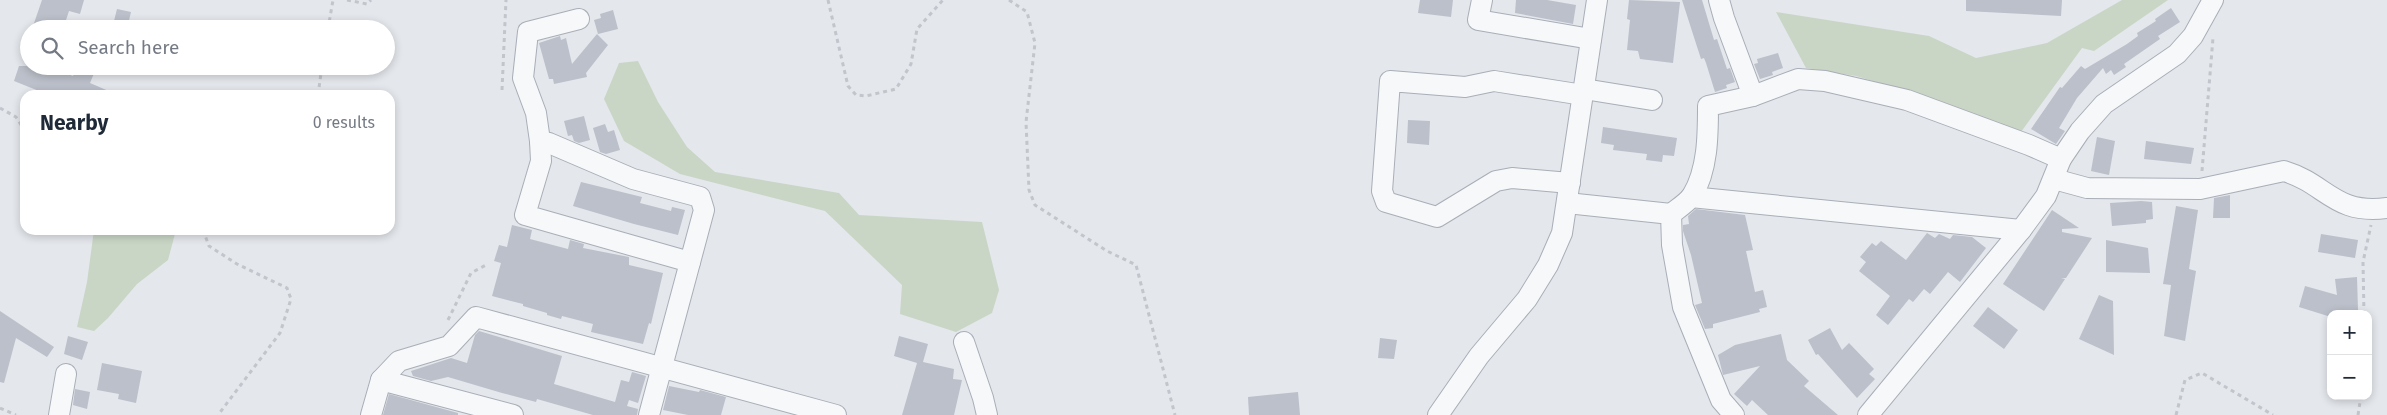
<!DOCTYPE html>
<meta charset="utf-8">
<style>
body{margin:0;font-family:"Fira Sans",sans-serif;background:#f6f6f7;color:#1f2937}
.controls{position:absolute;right:15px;bottom:15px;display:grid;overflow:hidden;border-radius:10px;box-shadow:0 2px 8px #0003}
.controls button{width:45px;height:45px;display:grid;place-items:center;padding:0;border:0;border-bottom:1px solid #e0e1e3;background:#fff;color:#1f2937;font:25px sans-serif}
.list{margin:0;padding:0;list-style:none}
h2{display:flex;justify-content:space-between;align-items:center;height:65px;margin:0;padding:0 20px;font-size:21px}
h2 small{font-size:16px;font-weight:400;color:#747a83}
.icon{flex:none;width:28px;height:28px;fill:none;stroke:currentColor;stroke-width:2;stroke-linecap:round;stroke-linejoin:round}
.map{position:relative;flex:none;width:2387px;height:415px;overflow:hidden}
.search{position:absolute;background:#fff;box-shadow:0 2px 8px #0003;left:20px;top:20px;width:375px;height:55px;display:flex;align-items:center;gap:12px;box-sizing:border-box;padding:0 18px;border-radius:28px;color:#747a83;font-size:19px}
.panel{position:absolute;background:#fff;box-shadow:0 2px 8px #0003;left:20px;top:90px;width:375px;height:145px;border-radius:15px}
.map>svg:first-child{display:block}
</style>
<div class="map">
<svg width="2387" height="415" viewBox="0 0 2387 415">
<rect width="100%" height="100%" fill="#e4e7ec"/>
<g fill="#c9d6c5">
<polygon points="2122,0 2168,0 2094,51 2082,48 2021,132 1906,91 1856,76 1806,68 1776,12 1929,36 1976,58 2047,43"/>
<polygon points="638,61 658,102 687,147 715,172 839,193 859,215 982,222 999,290 992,313 956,332 900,314 902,285 825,211 680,174 624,141 604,99 619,63"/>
<polygon points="94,230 176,230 168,260 137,284 108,318 94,331 77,327 87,282"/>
</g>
<g fill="#bbc0ca">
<polygon points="42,0 84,0 80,14 69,11 63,29 32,29"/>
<polygon points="1420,0 1453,0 1451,17 1418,13"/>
<polygon points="1516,0 1547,0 1576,5 1573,24 1515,13"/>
<polygon points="1629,0 1680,2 1673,63 1640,59 1638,51 1627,50 1630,20 1627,19"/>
<polygon points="1682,0 1702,0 1714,40 1717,39 1727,69 1730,68 1735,82 1726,85 1727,88 1715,92 1706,63 1704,58 1701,59"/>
<polygon points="1966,0 2062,0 2061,16 1966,11"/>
<polygon points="2171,8 2180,22 2158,36 2160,39 2124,64 2126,67 2114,75 2111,70 2106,74 2103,68 2077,98 2059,128 2065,131 2056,144 2031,129 2060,87 2062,88 2081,66 2085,69 2127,44 2138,36 2137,33 2156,21 2155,19"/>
<polygon points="117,9 131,12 127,29 112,29"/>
<polygon points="613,10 618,29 598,34 594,20 601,18 600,14"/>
<polygon points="597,34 608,45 586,73 587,77 554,84 553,79 549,79 539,43 560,36 561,40 566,38 572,64"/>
<polygon points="1778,53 1783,68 1772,72 1773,75 1760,79 1754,64 1758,63 1757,59"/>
<polygon points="19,66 48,66 73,76 77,66 97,66 90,83 118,95 49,95 14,81"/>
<polygon points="584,116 590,140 579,143 574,141 572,135 568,136 564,121"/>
<polygon points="1408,120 1430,121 1429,145 1407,143"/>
<polygon points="605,124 608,132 614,130 620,150 606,154 600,152 593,128"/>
<polygon points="1603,127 1677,138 1674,156 1663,155 1662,162 1646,160 1647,154 1613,150 1614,145 1601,143"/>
<polygon points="2097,137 2115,141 2109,175 2091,171"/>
<polygon points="2146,141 2194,148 2191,164 2144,159"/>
<polygon points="581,182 642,197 640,203 671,211 672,207 685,210 678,235 634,224 573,206"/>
<polygon points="2230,195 2230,218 2213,218 2214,198"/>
<polygon points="2141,201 2152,202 2153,219 2146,220 2146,223 2112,226 2110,203"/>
<polygon points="2176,206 2198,210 2189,269 2196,271 2185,341 2164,336 2171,285 2163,284"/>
<polygon points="1696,209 1745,215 1753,250 1746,251 1755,292 1763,290 1767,307 1759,309 1760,312 1713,324 1713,328 1705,329 1695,305 1702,303 1691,255 1683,231 1683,225 1689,224 1688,216"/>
<polygon points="2052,210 2079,228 2062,229 2062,232 2092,238 2066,278 2061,278 2065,279 2044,311 2003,284"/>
<polygon points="512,225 532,230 530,239 568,249 570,240 584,244 583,248 629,257 629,265 663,273 651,324 649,323 643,344 591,332 593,324 562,316 561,319 547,315 547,313 523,306 523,304 492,296 501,263 494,261 499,245 507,247"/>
<polygon points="1927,233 1935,238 1939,234 1950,239 1953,235 1972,237 1986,248 1960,282 1948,272 1930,294 1924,289 1913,302 1909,299 1888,325 1876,315 1890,296 1859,271 1866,262 1860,257 1872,243 1876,246 1881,241 1906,260"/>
<polygon points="2321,234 2358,240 2355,258 2318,252"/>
<polygon points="2106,240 2148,248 2150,273 2106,272"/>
<polygon points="2357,277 2358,310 2347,311 2348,314 2331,314 2331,317 2299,307 2305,286 2337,295 2335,279"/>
<polygon points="2099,295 2113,301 2114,355 2079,339"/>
<polygon points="1988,307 2018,330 2004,349 1973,326"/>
<polygon points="0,311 54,347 47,357 16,338 4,383 0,382"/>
<polygon points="1830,328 1842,350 1849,343 1874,369 1869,374 1875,379 1857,398 1818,354 1816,355 1808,340"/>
<polygon points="479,331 562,356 554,384 615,402 621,380 629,382 632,372 646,376 638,403 629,400 627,406 638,409 637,415 593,415 537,399 536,402 502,393 448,377 431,381 413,376 411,371 451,358 467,363 475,335"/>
<polygon points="1781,334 1787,360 1809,381 1804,386 1838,415 1768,415 1752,400 1747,406 1734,394 1760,366 1723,375 1718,355 1735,345"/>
<polygon points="68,336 88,342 82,360 64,354"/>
<polygon points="899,336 928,344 923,362 954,369 953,379 962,380 954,415 902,415 917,363 894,356"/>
<polygon points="1380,338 1397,340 1394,359 1378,358"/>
<polygon points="102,363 142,371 136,403 118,399 119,394 97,390"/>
<polygon points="669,386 699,392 700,390 726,397 721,415 688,415 663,410"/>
<polygon points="75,389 90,392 87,409 73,405"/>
<polygon points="1298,392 1300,415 1249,415 1248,397"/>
<polygon points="389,394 458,413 458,415 383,415"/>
</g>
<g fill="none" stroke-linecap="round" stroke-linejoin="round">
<defs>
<g id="minor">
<polyline points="1482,0 1478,20 1591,39"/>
<polyline points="1719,0 1724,18 1753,96"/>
<polyline points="579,19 528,32 523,78 536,113 540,141 541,161 525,215 690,262"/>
<polyline points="1584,89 1652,100"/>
<polyline points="540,141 549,143 633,179 700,197 704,210 649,415"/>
<path d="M2054,179L2087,188L2200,189L2284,171C2327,184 2334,215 2387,208"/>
<polyline points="1570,183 1512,178 1496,181 1437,217 1386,202 1382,191 1390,81 1465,87 1494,81 1583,95"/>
<polyline points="1691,197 2021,230"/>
<polyline points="1567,203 1671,214 1672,245 1683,307 1721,400 1734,415"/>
<path d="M1671,214C1677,209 1687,203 1692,196C1708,170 1708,135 1708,106L1753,96L1798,79L1825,81L1907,100L2029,145L2061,159"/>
<polyline points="964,342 983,398 987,415"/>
<polyline points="381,380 513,415"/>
<polyline points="59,415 66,374"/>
<polyline points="371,415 381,380 399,361 449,346 476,317 836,415"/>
<polyline points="1438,415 1479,356 1527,299 1548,265 1562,233 1597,0"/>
<polyline points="1868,415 2021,230 2046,196 2061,159 2080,131 2104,104 2177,54 2193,36 2213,0"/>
</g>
</defs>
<use href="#minor" stroke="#a9aeb7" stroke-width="22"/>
<g stroke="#c2c5cb" stroke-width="3" stroke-dasharray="4 4" stroke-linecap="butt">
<polyline points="347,0 367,4 371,0"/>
<polyline points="828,0 848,86 856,95 866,96 896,89 911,64 917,29 943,0"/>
<polyline points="1009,0 1027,12 1035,43 1026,122 1029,190 1035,205 1107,251 1136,265 1175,415"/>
<polyline points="328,29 333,0"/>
<polyline points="502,90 506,0"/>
<polyline points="318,95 322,66"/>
<polyline points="0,108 16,117 25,131"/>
<polyline points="2202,171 2213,38"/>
<polyline points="203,230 209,246 237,264 287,288 291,299 280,333 218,415"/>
<polyline points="2364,314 2363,262 2371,225"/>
<polyline points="448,320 471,273 486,265"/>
<polyline points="0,408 16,415"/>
<polyline points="2176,415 2185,380 2202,373 2273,415"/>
<polyline points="2358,415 2361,396"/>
</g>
<use href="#minor" stroke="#f7f8fa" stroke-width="20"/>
</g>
</svg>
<div class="controls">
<button>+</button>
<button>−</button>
</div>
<div class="search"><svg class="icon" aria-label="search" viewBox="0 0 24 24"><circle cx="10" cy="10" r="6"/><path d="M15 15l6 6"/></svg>Search here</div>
<section class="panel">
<h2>Nearby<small>0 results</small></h2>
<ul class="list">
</ul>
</section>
</div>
